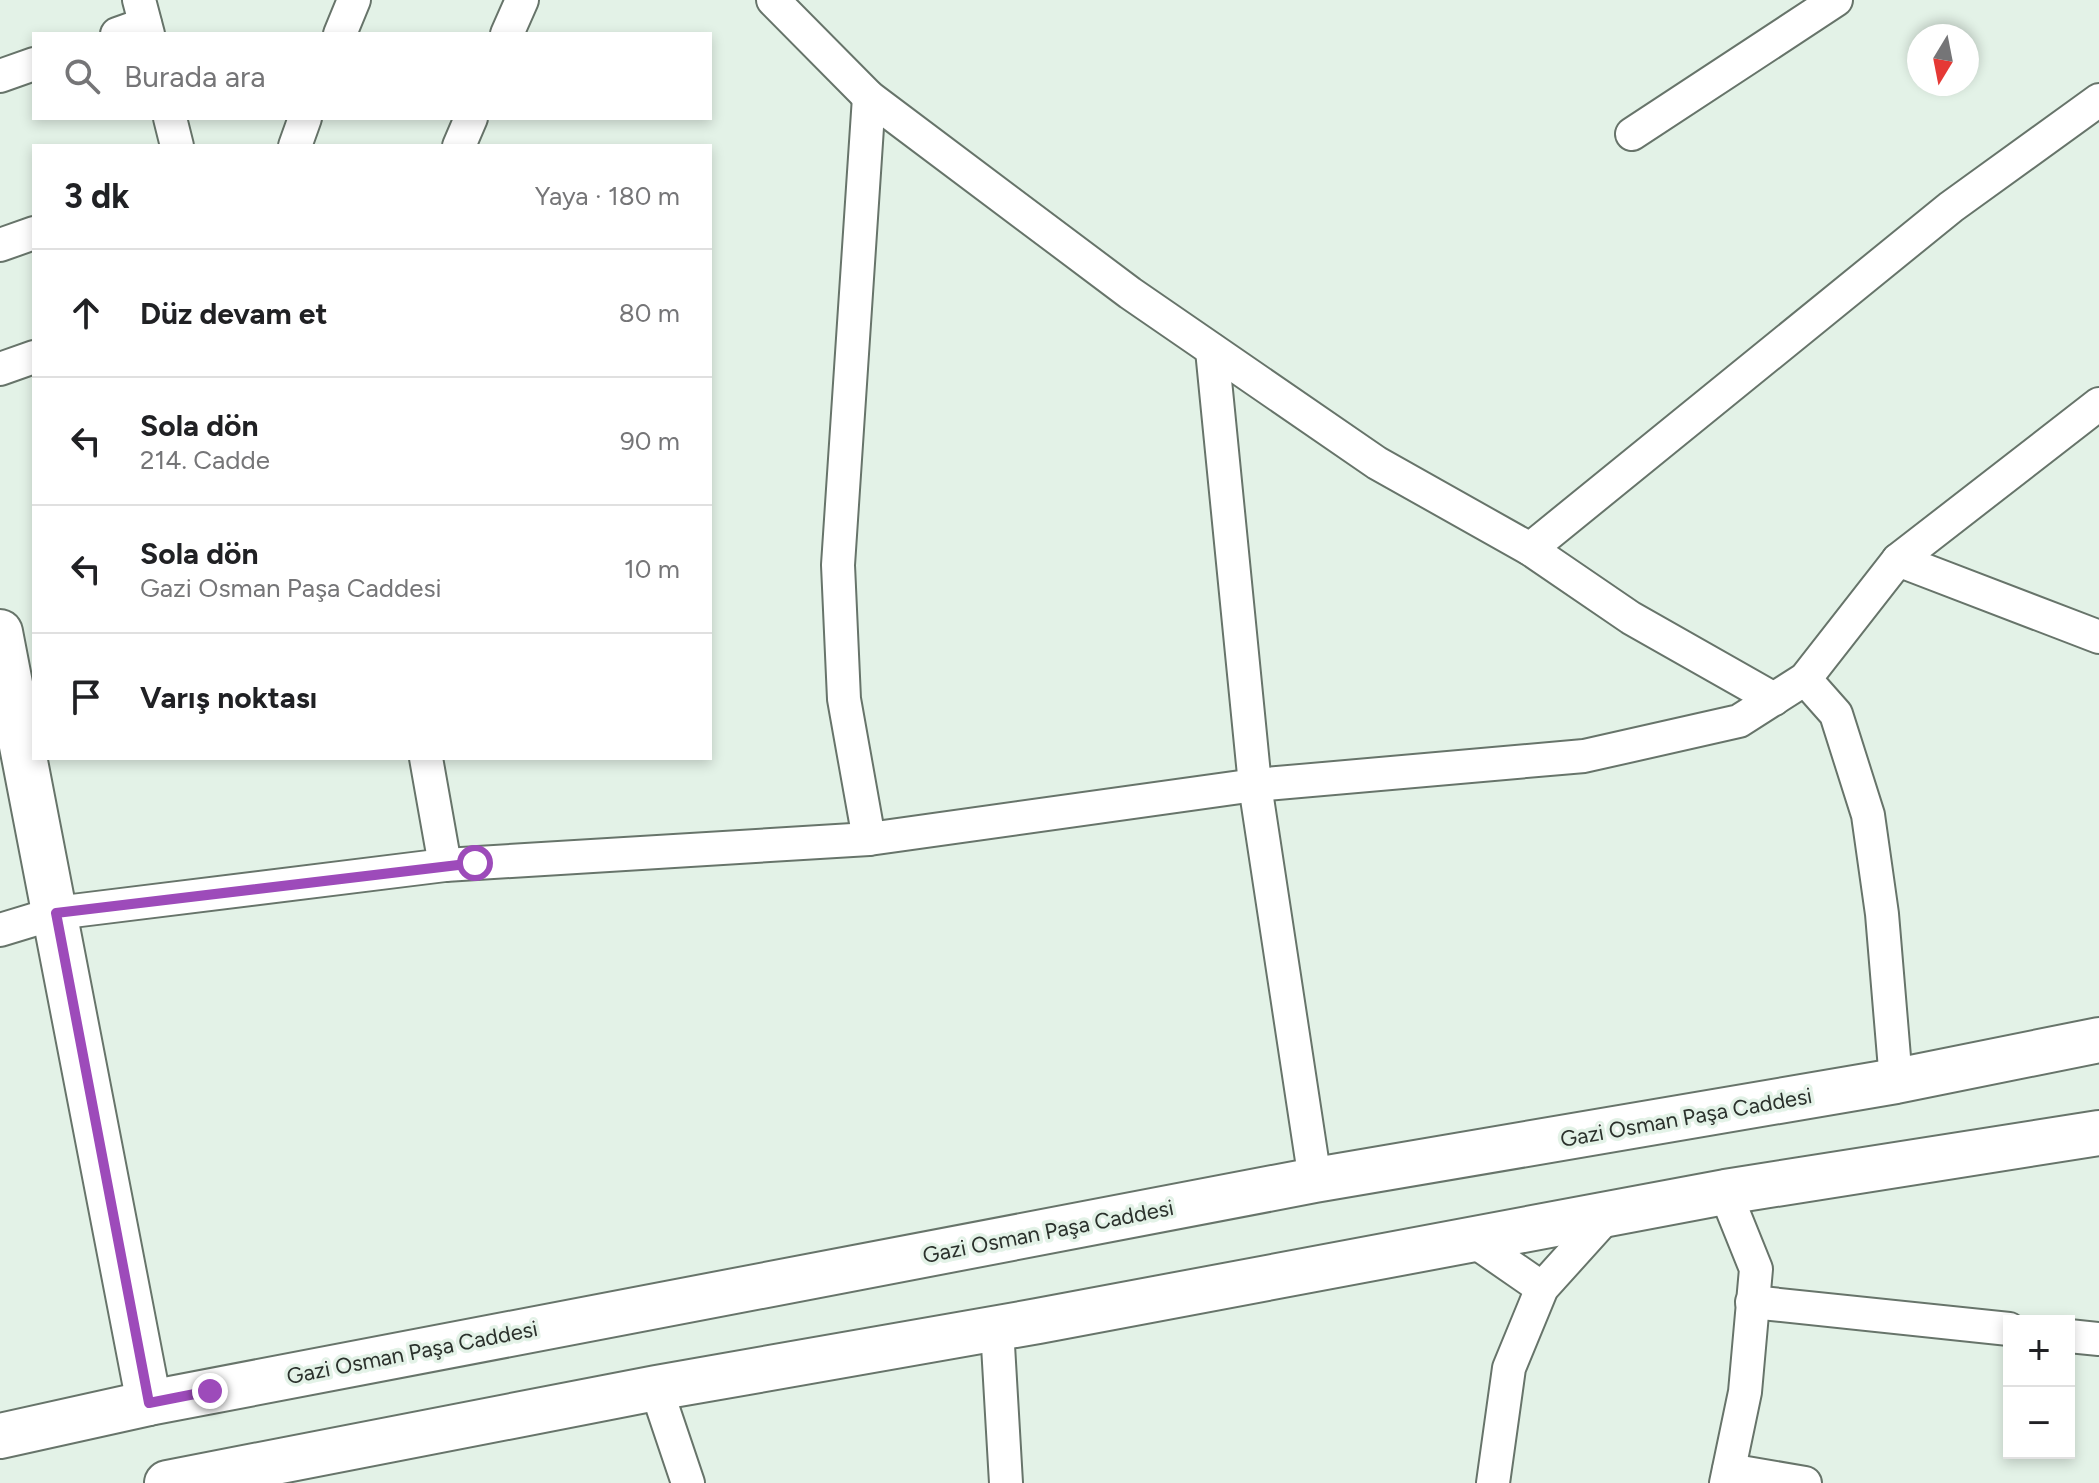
<!DOCTYPE html>
<html lang="tr">
<meta charset="utf-8">
<style>
body{margin:0;font-family:Figtree,sans-serif;background:#f2f2f2;color:#202124}
.controls{position:absolute;right:24px;bottom:24px;display:grid;overflow:hidden;border-radius:0px;box-shadow:0 4px 12px #0003}
.controls button{width:72px;height:72px;display:grid;place-items:center;padding:0;border:0;border-bottom:2px solid #e0e0e0;background:#fff;color:#202124;font:40px sans-serif}
.compass{position:absolute;left:1907px;top:24px;width:72px;height:72px;border-radius:50%;background:#fff;box-shadow:0 4px 12px #0003;rotate:190deg}
.stop{position:absolute;width:24px;height:24px;margin:-18px;border:6px solid #9d4bba;border-radius:50%;background:#fff}
.stop.end{background:#9d4bba;border-color:#fff;box-shadow:0 2px 8px #0008}
.list{margin:0;padding:0;list-style:none}
h2{display:flex;justify-content:space-between;align-items:center;height:104px;margin:0;padding:0 32px;font-size:34px}
h2 small{font-size:26px;font-weight:400;color:#757577}
.list li{display:grid;grid-template-columns:52px 1fr auto;gap:24px;align-items:center;box-sizing:border-box;height:128px;padding:0 32px;border-top:2px solid #e0e0e0}
.list b{display:block;font-size:30px;white-space:nowrap}
.list p{margin:0;font-size:26px;white-space:nowrap;color:#757577}
.list em{font-size:26px;font-style:normal;color:#757577}
.icon{flex:none;width:44px;height:44px;fill:none;stroke:currentColor;stroke-width:2;stroke-linecap:round;stroke-linejoin:round}
.map{position:relative;flex:none;width:2099px;height:1483px;overflow:hidden}
.search{position:absolute;background:#fff;box-shadow:0 4px 12px #0003;left:32px;top:32px;width:680px;height:88px;display:flex;align-items:center;gap:20px;box-sizing:border-box;padding:0 28px;border-radius:0px;color:#757577;font-size:30px}
.panel{position:absolute;background:#fff;box-shadow:0 4px 12px #0003;left:32px;top:144px;width:680px;height:616px;border-radius:0px}
.map>svg:first-child{display:block}
</style>
<div class="map">
<svg width="2099" height="1483" viewBox="0 0 2099 1483">
<rect width="100%" height="100%" fill="#e3f2e7"/>
<g fill="none" stroke-linecap="round" stroke-linejoin="round">
<defs>
<g id="street">
<polyline points="139,0 148,34"/>
<polyline points="773,0 869,97 1130,293 1377,463 1530,549 1631,618 1774,699"/>
<polyline points="117,34 145,24"/>
<polyline points="340,34 354,0"/>
<polyline points="507,34 522,0"/>
<polyline points="0,76 34,64"/>
<polyline points="170,118 177,146"/>
<polyline points="1632,134 1836,0"/>
<polyline points="295,146 305,118"/>
<polyline points="459,146 471,118"/>
<polyline points="0,245 34,233"/>
<polyline points="1212,350 1255,785 1315,1180"/>
<polyline points="0,369 34,357"/>
<polyline points="1530,549 1951,207 2099,100"/>
<polyline points="1898,560 2099,637"/>
<polyline points="1805,679 1836,714 1868,815 1882,914 1896,1081"/>
<polyline points="426,758 445,865"/>
<polyline points="869,839 844,699 838,565 869,97"/>
<polyline points="0,930 56,913 445,865 869,839 1255,785 1584,756 1739,721 1805,679 1898,560 2099,404"/>
<polyline points="1725,1192 1756,1269 1745,1392 1726,1483"/>
<polyline points="1474,1241 1542,1288"/>
<polyline points="1752,1302 2009,1329"/>
<polyline points="997,1328 1006,1483"/>
<polyline points="2069,1336 2099,1339"/>
<polyline points="656,1388 688,1483"/>
<polyline points="1729,1470 1805,1483"/>
<polyline points="1493,1483 1509,1368 1542,1288 1607,1216"/>
</g>
<g id="secondary">
<polyline points="0,632 149,1403"/>
<polyline points="0,1436 149,1403 1315,1180 1896,1081 2099,1040"/>
<polyline points="167,1483 656,1388 1038,1321 1725,1192 2099,1133"/>
</g>
</defs>
<use href="#street" stroke="#67746a" stroke-width="36"/>
<use href="#secondary" stroke="#67746a" stroke-width="48"/>
<use href="#street" stroke="#fff" stroke-width="32"/>
<use href="#secondary" stroke="#fff" stroke-width="44"/>
</g>
<g fill="none" stroke-linecap="round" stroke-linejoin="round">
<polyline stroke="#9d4bba" stroke-width="10" points="210,1391 149,1403 56,913 475,863"/>
</g>
<g text-anchor="middle" stroke-width="7" stroke-linejoin="round" paint-order="stroke">
<g font-size="22" fill="#2b312c" stroke="#e3f2e7">
<text transform="translate(1686 1117) rotate(-10)" y="8">Gazi Osman Paşa Caddesi</text>
<text transform="translate(1048 1231) rotate(-11)" y="8">Gazi Osman Paşa Caddesi</text>
<text transform="translate(412 1352) rotate(-11)" y="8">Gazi Osman Paşa Caddesi</text>
</g>
</g>
</svg>
<div class="controls">
<button>+</button>
<button>−</button>
</div>
<svg class="compass" viewBox="-18 -18 36 36"><path d="M0-13l5 13h-10z" fill="#e53935"/><path d="M0 13l5-13h-10z" fill="#757577"/></svg>
<div class="stop" style="left:475px;top:863px"></div>
<div class="stop end" style="left:210px;top:1391px"></div>
<div class="search"><svg class="icon" aria-label="search" viewBox="0 0 24 24"><circle cx="10" cy="10" r="6"/><path d="M15 15l6 6"/></svg>Burada ara</div>
<section class="panel">
<h2>3 dk<small>Yaya · 180 m</small></h2>
<ul class="list">
<li><svg class="icon" aria-label="ahead" viewBox="0 0 24 24"><path d="M12 20V5M6 11l6-6 6 6"/></svg><div><b>Düz devam et</b></div><em>80 m</em></li>
<li><svg class="icon" aria-label="left" viewBox="0 0 24 24"><path d="M17 20v-9H6M10 6l-5 5 5 5"/></svg><div><b>Sola dön</b><p>214. Cadde</p></div><em>90 m</em></li>
<li><svg class="icon" aria-label="left" viewBox="0 0 24 24"><path d="M17 20v-9H6M10 6l-5 5 5 5"/></svg><div><b>Sola dön</b><p>Gazi Osman Paşa Caddesi</p></div><em>10 m</em></li>
<li><svg class="icon" aria-label="arrive" viewBox="0 0 24 24"><path d="M6 21V4h12l-3 4 3 4H6"/></svg><div><b>Varış noktası</b></div></li>
</ul>
</section>
</div>
